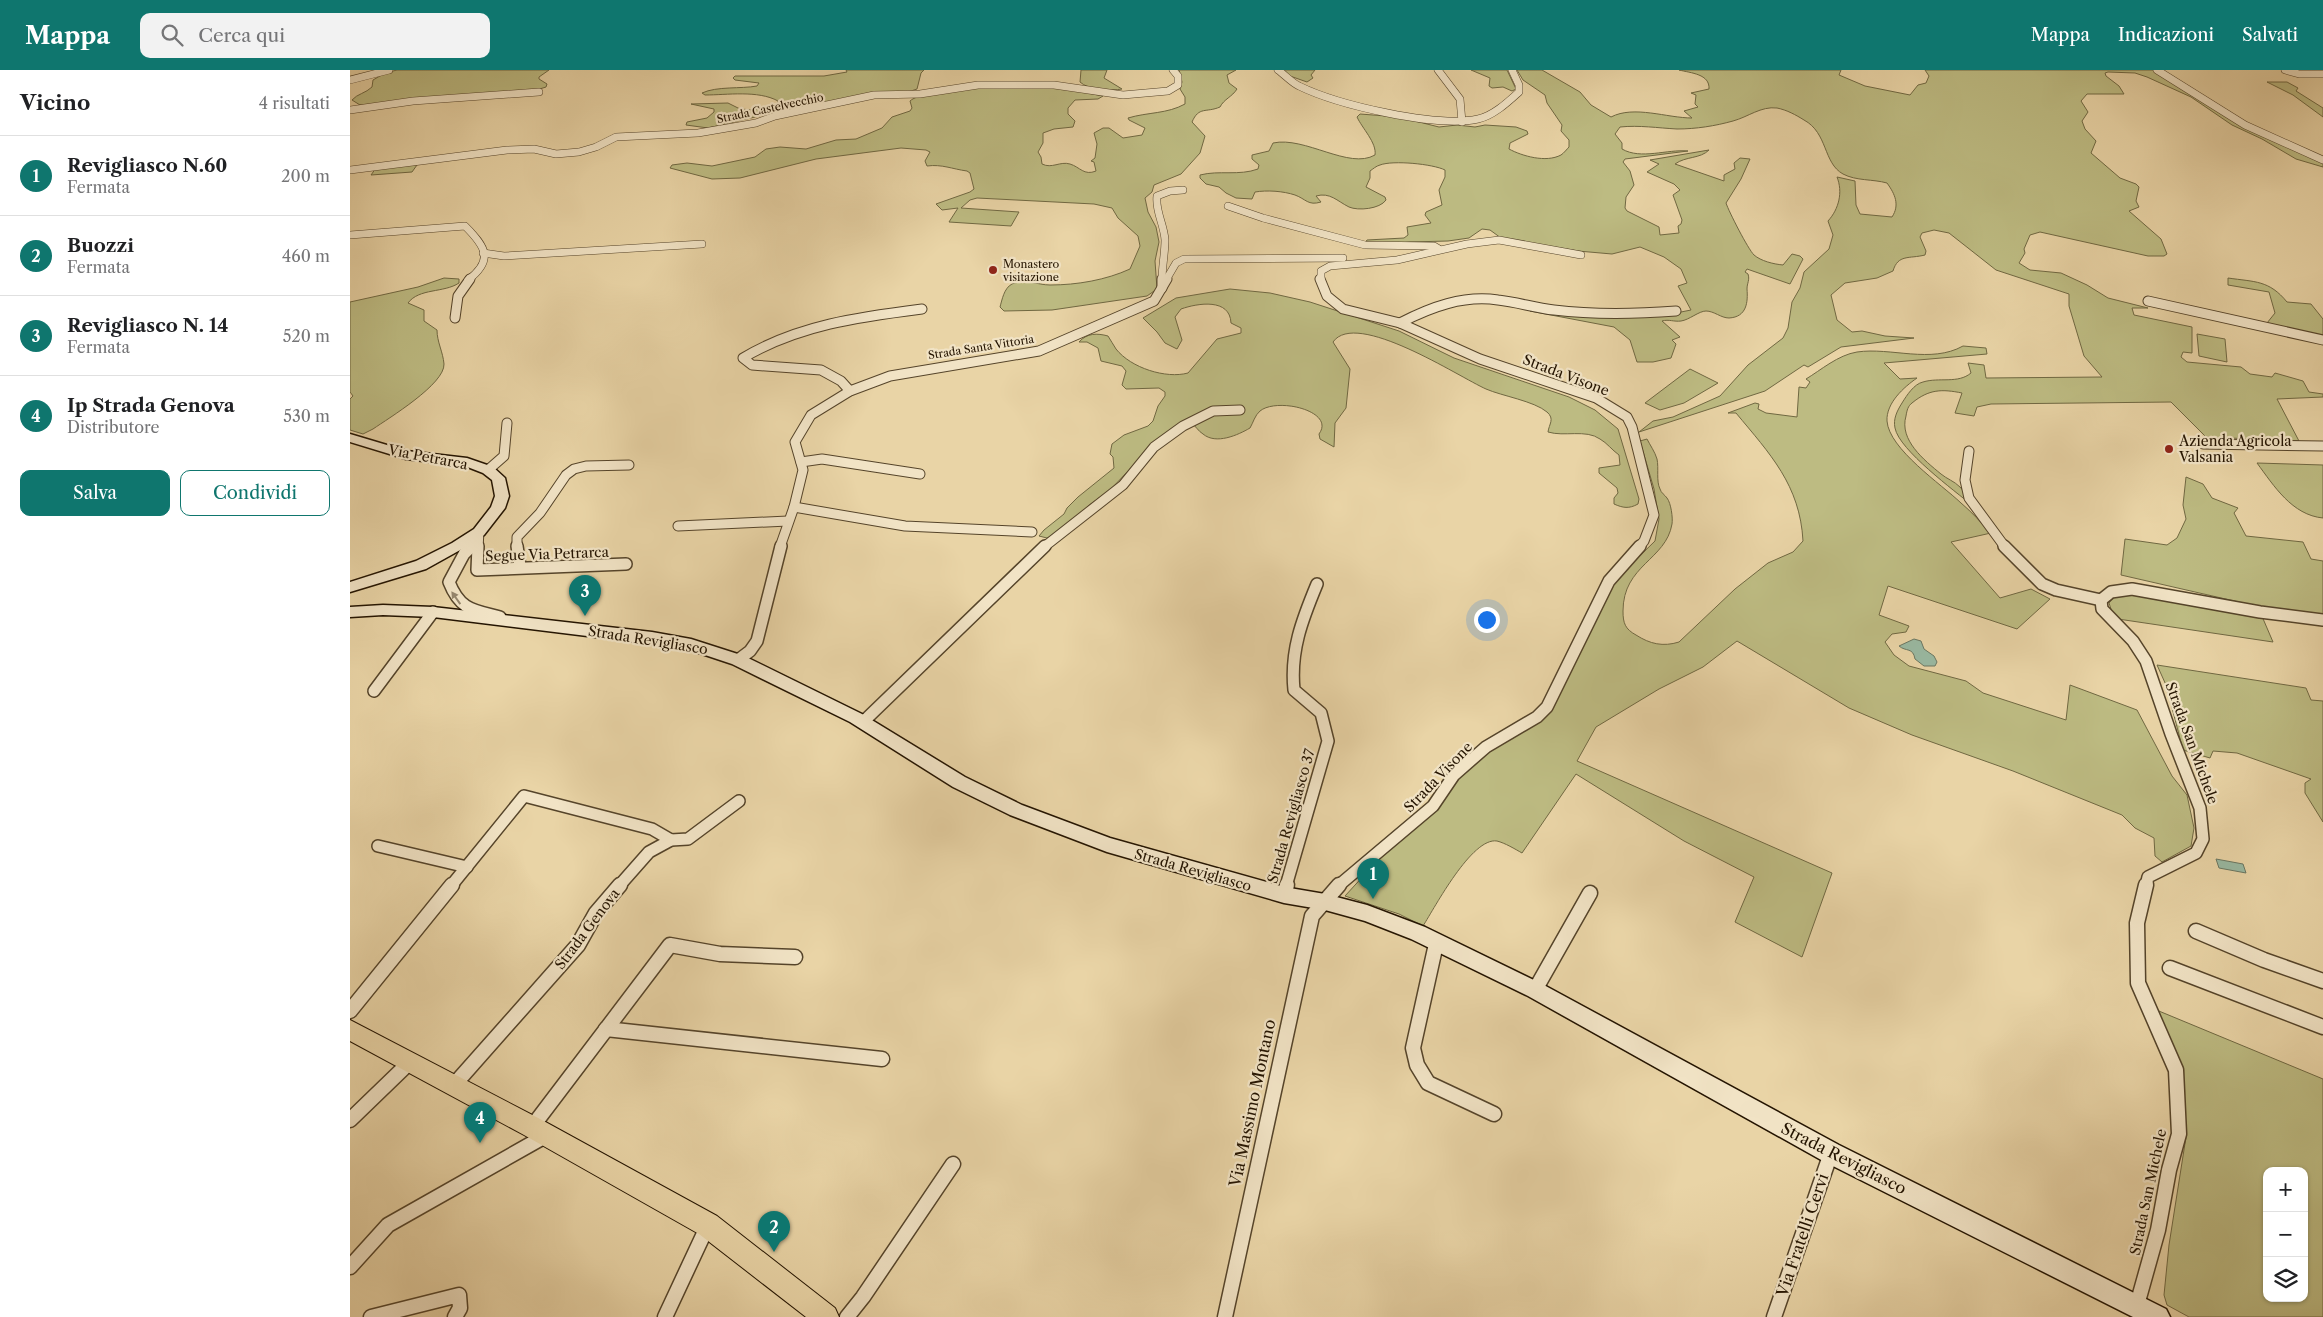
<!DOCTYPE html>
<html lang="it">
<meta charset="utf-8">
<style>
body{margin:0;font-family:"Libre Caslon Text",serif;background:#f2f2f2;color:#202124}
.controls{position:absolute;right:15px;bottom:15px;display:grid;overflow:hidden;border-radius:10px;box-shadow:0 1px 4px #0004}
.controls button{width:45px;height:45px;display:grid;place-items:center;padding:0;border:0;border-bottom:1px solid #e0e0e0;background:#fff;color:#202124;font:25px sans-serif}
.you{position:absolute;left:1136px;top:549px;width:18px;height:18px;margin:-12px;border:4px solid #fff;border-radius:50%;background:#1a73e8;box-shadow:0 0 0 8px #1a73e833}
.badge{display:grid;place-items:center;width:32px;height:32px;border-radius:50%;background:#0f766e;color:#fff;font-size:16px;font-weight:700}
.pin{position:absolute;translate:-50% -41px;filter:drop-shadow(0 1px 2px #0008)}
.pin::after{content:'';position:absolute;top:26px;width:18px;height:15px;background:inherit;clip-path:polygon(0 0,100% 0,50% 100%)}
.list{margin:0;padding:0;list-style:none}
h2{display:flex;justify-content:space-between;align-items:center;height:65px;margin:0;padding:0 20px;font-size:21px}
h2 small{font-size:16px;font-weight:400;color:#757577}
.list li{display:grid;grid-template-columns:32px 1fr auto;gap:15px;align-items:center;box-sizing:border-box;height:80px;padding:0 20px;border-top:1px solid #e0e0e0}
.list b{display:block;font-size:19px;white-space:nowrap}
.list p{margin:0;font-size:16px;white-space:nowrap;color:#757577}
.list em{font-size:16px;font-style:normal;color:#757577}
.actions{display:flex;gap:10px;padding:15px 20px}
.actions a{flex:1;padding:11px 0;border:1px solid #0f766e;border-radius:10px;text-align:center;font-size:18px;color:#0f766e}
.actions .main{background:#0f766e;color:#fff}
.icon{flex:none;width:28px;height:28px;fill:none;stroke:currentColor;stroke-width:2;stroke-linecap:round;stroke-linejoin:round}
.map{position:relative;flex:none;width:1973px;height:1247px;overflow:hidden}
header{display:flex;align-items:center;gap:30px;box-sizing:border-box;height:70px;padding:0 25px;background:#0f766e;color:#fff}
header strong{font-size:24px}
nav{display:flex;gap:28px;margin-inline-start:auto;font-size:18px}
.search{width:350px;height:45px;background:#f2f2f2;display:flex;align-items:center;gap:12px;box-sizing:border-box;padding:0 18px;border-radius:10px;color:#757577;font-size:19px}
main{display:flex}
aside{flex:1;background:#fff}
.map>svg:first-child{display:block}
</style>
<header>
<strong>Mappa</strong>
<div class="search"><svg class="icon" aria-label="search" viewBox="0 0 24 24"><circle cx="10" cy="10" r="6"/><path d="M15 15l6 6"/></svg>Cerca qui</div>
<nav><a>Mappa</a><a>Indicazioni</a><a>Salvati</a></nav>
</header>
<main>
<aside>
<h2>Vicino<small>4 risultati</small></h2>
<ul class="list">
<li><span class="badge">1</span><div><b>Revigliasco N.60</b><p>Fermata</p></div><em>200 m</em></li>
<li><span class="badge">2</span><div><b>Buozzi</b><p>Fermata</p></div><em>460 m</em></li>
<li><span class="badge">3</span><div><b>Revigliasco N. 14</b><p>Fermata</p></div><em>520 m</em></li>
<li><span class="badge">4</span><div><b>Ip Strada Genova</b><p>Distributore</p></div><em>530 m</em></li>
</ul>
<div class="actions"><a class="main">Salva</a><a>Condividi</a></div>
</aside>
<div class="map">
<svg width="1973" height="1247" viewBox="0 0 1973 1247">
<rect width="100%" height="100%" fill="#e9d4a6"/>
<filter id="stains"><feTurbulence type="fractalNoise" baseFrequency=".004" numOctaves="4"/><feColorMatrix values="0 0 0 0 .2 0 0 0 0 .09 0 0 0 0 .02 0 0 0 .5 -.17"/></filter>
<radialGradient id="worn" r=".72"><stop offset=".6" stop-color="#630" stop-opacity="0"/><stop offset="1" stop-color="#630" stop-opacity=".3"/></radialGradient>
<g fill="#bdbb82" stroke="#706842" fill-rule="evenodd">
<path d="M47,0H199L189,7V9L197,14L196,17L180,22L10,35L2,30C7,24 16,23 22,17L23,10L35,3Z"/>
<path d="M496,0H574L571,3L567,19L561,21L418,44L358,58L336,55L337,52L357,48L364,42V39L341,34L378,33L390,39L403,40L428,34V31C408,20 377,25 355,25L352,23C367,16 391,19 407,16L409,13L385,10L383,8L385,6H474L497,2Z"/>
<path d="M731,0H757L754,8L772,19C761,21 738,20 730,12Z"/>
<path d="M829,0H886L877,5L879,13L887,19C882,27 874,29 870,37C856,43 849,36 842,52L855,66L850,83L831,104L804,115L802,122L795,128L798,142L806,157L809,172L805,191L807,219L797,226L702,240L654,241L650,237C652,230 654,218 662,214C673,208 688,215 700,215C727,215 756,210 780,199L790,176L788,166L768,148L762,138L744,134L627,128L620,130L611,138L669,142L661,156L599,152L608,138L592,140L586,134L620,122L624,119L620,103L617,101C602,99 592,94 577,96L575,91L580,82L576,80L551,78L466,89L390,108L362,109L320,98L322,95L337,93L362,96L405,87L416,79L430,77L456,79L486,70L506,69L532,58L542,47L560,41L562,38L560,31C576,16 679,16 704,17C720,18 737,23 753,26L748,29L725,30L718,38V44L725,51L723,57L704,59L693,63V73L688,82L691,87L692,94C702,99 710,91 720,94C730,97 734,106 746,101L744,92L741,91L745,88L747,74L744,63L753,58H759L773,68L792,65L795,58L779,50L778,48C798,42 817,44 835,34V27L830,19L832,12Z"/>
<polygon points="933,0 965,0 961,5 963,8 957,12 940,6"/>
<polygon points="1121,0 1157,0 1166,19 1162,21 1153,17 1142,18 1139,16 1140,8"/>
<path d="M1167,0H1192L1230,22L1241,35L1261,47C1284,35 1317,48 1342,48L1334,41L1348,37L1345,34L1346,25L1341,23L1359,19C1360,4 1341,3 1329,0H1491L1489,5L1515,16L1560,25L1568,15L1576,13L1579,6L1575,0H1806L1887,50L1973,91V97L1946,89L1912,69L1882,55L1841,27L1797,7L1785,3L1758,2L1755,3L1756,6L1769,16L1774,24H1737L1731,31L1738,42L1732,51L1735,59L1746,71L1741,83L1770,108L1786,114L1789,117L1786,131L1789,137L1779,141L1811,169L1817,184L1814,186H1798L1690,162L1680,165L1674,179L1675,183L1669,193L1680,200L1711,203L1737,215L1758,228L1798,238H1782L1784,245L1842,257V283L1833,282L1831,287L1837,292L1891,297L1900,304L1922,307L1925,303L1953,311L1959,322L1973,324V327L1927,329L1949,371L1856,367L1821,332L1641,334L1627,337L1624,346L1605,343L1612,323C1592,319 1579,319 1562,333C1558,336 1557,340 1556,346C1549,370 1574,390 1591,404C1597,409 1604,411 1610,417C1615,422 1619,429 1623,436C1605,421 1549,380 1545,358C1543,349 1547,341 1552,333C1557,325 1564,314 1573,312C1589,307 1608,314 1621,303L1618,293L1634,295L1636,308L1752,307L1734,286L1719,236V224L1646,200L1599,163L1584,160L1572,163L1570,167L1576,181L1575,185C1559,189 1548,184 1543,201L1527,208L1495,213L1481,225L1487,250L1502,262L1512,261L1535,266L1564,268L1491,277L1458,297L1454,295L1415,321L1289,362L1303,351L1323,347L1370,326L1398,295L1433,268L1438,258L1442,232L1450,218L1454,202L1479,179L1483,165L1478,151C1489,139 1493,122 1487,107L1505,111L1506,135L1510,144L1542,147C1550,135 1545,124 1537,113C1523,109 1506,111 1493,104C1473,93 1478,63 1454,50C1446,45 1437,40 1427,38C1411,36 1398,47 1383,51C1365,56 1346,59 1327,59C1308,58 1289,55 1270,57L1265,64L1272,73V79C1291,90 1317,79 1338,81L1275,89L1273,92L1280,101L1284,115L1276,127L1275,138L1277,141L1309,157L1310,165L1329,163L1328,156L1331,154L1332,150L1323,125L1330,120L1324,114L1297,102L1309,94L1300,90L1359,80C1350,89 1336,86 1325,94L1374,111V105L1385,99L1384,93L1390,88L1400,89L1391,109L1376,133C1379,142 1398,179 1404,185C1411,191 1423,194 1433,195L1442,184L1450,186L1453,189L1440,214L1397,199L1395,202L1398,204C1400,210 1397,213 1397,219C1398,232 1397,247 1379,248C1371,248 1364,241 1356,241C1349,241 1339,250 1331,251C1324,252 1319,249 1312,251L1330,267L1322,270L1326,274L1321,288L1303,292H1287L1280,270L1264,257L1180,241L1326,243L1341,240L1328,216L1337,213L1331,199L1314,187L1290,177L1262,184L1228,181L1151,168L1140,160L1132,159L1119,168L1098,171L1060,172L1029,175L1014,174L1017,170L1054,168L1058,165L1057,157L1081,153L1075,145L1076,142L1092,135L1089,120L1095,107V100C1083,94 1043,90 1030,95C1026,96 1023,99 1020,101V108L1016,117L1035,127L1036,130C1030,139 1008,141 999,137C987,131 980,122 966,126L971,132C958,136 956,129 945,125C933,121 917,120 905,122L902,129L886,128L876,123L869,117L856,114L850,108V105C869,100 889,106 908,99L909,95L902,89V85L919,81L923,73C955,66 999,100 1025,85C1027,73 1012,58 1007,47L1010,44L1049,47L1089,57L1107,55L1125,57L1135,55L1166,57L1177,61L1178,64L1160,73L1159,79C1172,86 1196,93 1211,85C1214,83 1217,79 1219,77V70L1211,61L1212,55L1197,33L1195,25L1173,10Z"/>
<polygon points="1917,12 1937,12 1948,18 1946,21 1973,38 1973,47 1943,25"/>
<polygon points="67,95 62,102 21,105 26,98"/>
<path d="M94,208L109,209V213C94,223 69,218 58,233L74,240V251L87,260C87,272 93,282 94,294C95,314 39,348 23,359L13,364L0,360V329L3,326L0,322V232L68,217Z"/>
<path d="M1878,208C1905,212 1919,210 1937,232L1961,234L1973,249V267L1917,253L1925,243L1919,222L1878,215Z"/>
<path d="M880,219L920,223L960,232L1049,261L1104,288L1219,327L1245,340L1268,359L1289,429L1288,434C1279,439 1273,438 1264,434V428L1268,423L1267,418L1249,403V398L1270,395L1269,385C1262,380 1257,373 1250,369C1236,359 1214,367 1198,362C1199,354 1205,349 1197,342C1184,331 1152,326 1136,319C1109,307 1006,239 983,272L1000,299L996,338L985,353L984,377L970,369L969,364C986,341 927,327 910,341C905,345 903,353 900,358C888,365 866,375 853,364C848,361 846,356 841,353L797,381L761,419L738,436L721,454L707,464L697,468L689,466L694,460L714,444L717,438L728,427L764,398L763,387L760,384L762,374L774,365L798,356L803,351L808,336L815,326V322L809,318L776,319L772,315L776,301L772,296L751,291L748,278L737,272H729C737,263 747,263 758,266C761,270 763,275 766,279C781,298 816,309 838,303L867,269L891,263V258L881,253C880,228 848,233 831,239L825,247L832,270L827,279L815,273L807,262L793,248L826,228Z"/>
<polygon points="1847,264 1875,269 1877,292 1849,286"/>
<path d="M1613,276L1636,278L1637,284L1534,293L1550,309L1567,308C1554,317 1536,333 1537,351C1539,379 1591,414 1611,433C1622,442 1631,453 1641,463L1601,472L1650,528L1681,519L1700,529L1667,559L1538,516L1529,545L1559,556L1556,562L1542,564L1535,572L1544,585L1559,596L1616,611L1633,623L1716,650L1720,615L1787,640L1822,706L1837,725L1844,758L1841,776L1812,792L1805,786L1804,768L1785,758L1772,745L1663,701L1562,665L1499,638L1387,571L1353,597L1309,619L1246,657L1227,691L1482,803L1452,887L1385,852L1404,807L1334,771L1226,704L1172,783C1165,779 1155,773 1147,771C1122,767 1085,837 1073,856L1049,844L995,826L1027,791L1088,738L1106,712L1138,680L1192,651L1204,635L1264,511L1305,471L1309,449L1304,419L1290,371L1297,369C1300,375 1305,382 1307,389C1309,398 1306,411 1310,419C1311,423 1315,425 1317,428C1321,433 1323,448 1322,454C1316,490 1273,495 1273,541C1273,553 1275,559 1286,565C1300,574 1313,577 1329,572L1385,519L1418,493L1443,482L1453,471C1450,415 1420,384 1386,343H1378L1405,333L1409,334L1408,339L1416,343L1447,347L1449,317L1456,318L1460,312L1456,309C1471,300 1488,285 1507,282C1541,277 1581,294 1613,276Z"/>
<polygon points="1340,299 1368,313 1334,333 1310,340 1295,333"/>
<path d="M1907,393L1973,395V448C1942,445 1924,416 1907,393Z"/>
<polygon points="1836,407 1853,414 1862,428 1888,438 1884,443 1896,466 1953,472 1961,489 1973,491 1973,547 1941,544 1771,505 1775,469 1817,475 1827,468 1836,449 1833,435"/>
<polygon points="1783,523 1911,544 1923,572 1768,549 1763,545 1759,533 1765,526"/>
<polygon points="1807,595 1956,618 1961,630 1973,631 1973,752 1955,723 1955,713 1961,709 1887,683 1863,681 1860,688 1833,680 1816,615"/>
<path d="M1804,939L1973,1009V1247H1839L1817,1235L1814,1225L1819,1175L1836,1067L1833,1000ZM1917,1101H1954V1228H1917Z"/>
</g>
<g fill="#99b9a2" stroke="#6a7762">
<path d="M1564,569L1571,571L1574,579L1584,586L1587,592L1585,596H1574L1565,589C1563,577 1556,582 1549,576Z"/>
<polygon points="1866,789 1893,794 1896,803 1869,798"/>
</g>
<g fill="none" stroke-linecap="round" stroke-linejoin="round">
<defs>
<g id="street-far3">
<path d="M928,0C935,5 942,13 949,16C988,35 1086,58 1128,49C1143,46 1158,32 1169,22V15L1162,0"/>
<polyline points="1088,0 1110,29 1112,52"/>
<polyline points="1807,0 1895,55 1973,90"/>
<polyline points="1935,0 1949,4 1973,4"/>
<polyline points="0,10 39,0"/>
<polyline points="0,40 63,31 189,22"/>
<polyline points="0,100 157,80 184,79 206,84 229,82 246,77 266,67 348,63 406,53 425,46 524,25 570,24 628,15 704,15 773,25 818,21 828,15 828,6 823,0"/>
<polyline points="878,136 913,148 1015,175 1084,176 1089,179"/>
<path d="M0,165L115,156C136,177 144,190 118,210"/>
<polyline points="133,183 154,186 352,174"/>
<path d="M812,210C812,197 815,183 815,170C814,154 805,141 807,126L820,121L833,120"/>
<polyline points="816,210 826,193 834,189 993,188"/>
<polyline points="971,210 971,201 980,196 1047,190 1117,174 1149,170 1231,185"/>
</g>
<g id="street-far2">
<polyline points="812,209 812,218"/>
<polyline points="970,209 977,226 993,239 1050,253 1130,289 1246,328 1277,347 1282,357 1304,445 1294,471 1289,477"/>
<polyline points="1798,231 1973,270"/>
<polyline points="105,248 108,226 120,209"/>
<path d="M1050,253C1081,237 1113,225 1148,230C1167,232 1185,238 1204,240C1245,245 1286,244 1326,241"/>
<path d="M500,321L491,311L471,300L402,295L393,288C448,255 509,247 572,239"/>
<polyline points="1853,374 1973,376"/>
<polyline points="1619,381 1615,410 1619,428 1655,477"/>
<polyline points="451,392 472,389 570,404"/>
<polyline points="138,400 154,386 157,353"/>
<polyline points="444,437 555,456 682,462"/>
<polyline points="328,456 438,451"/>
<polyline points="121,477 128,470"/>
<polyline points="128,477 129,462"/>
<polyline points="167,477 167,467 190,443 216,405 224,399 236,396 279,395"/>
<polyline points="430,477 444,437 453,400 445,372 461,345 500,321 540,306 689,281 804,231 817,209"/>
<polyline points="694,477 773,415 804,377 833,356 863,341 890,340"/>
</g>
<g id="street-far1">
<path d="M122,476L114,484L99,512C110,540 123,540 150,547"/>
<polyline points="128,476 127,500 276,494"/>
<polyline points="167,476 170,496"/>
<polyline points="1654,476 1692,514 1706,520 1751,530"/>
<polyline points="1751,530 1752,539 1783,571 1796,591 1821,664 1850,738 1853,769 1846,783 1798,807 1796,816"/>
<polyline points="1751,530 1761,522 1782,519 1910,542 1973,550"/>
<polyline points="388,590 400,581 407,571 431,476"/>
<polyline points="24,621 83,542"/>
<polyline points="513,652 695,476"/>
<polyline points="28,776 117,797"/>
<polyline points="101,816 174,726 302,759 321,770"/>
<polyline points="269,816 299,782 321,770 338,769 389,731"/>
<path d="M936,816L978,671L971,643L944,620C940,581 952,550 967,514"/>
<polyline points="988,816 1083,736 1104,705 1136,677 1187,647 1197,637 1259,511 1290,476"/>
</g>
<g id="street">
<polyline points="934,825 937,815"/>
<polyline points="1846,861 1914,890 1973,911"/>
<polyline points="1086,874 1063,978 1067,995 1078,1013 1144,1044"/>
<polyline points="1820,898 1973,957"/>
<polyline points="1185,920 1240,823"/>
<polyline points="0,941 102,815"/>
<polyline points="256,959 532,989"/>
<polyline points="104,1015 228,875 246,843 270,815"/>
<polyline points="0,1050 60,992"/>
<polyline points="182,1057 320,875 370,884 445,887"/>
<polyline points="0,1197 38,1155 197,1065"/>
<polyline points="1787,1235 1808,1160 1819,1100 1829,1064 1826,1000 1788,913 1787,853 1796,815"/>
<polyline points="21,1247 109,1225 110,1238 105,1247"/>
<polyline points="315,1247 358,1155"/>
<polyline points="497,1247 513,1227 603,1094"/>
<polyline points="875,1247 962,846 989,815"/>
<polyline points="1424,1247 1481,1083"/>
</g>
<g id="secondary">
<polygon points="0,364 57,381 117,388 143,397 155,408 159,426 155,438 134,465 112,479 76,499 0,522 0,512 66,491 102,473 124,459 141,437 145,426 142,410 133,403 115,396 56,389 0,372"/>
<polygon points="33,535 83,537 302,562 341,569 394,586 512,644 615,707 672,735 760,768 934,817 975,824 1017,835 1075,857 1192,914 1489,1075 1816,1239 1820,1247 1783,1247 1473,1091 1178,926 1061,869 1015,851 975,840 934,833 757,782 660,745 603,717 500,652 382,594 340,580 302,574 83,547 33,545 0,547 0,537"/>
</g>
<polygon id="primary" points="0,950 190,1049 367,1146 485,1238 489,1247 456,1247 349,1164 174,1065 0,971"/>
</defs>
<use href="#street-far3" stroke="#55442a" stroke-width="8"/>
<use href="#street-far2" stroke="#55442a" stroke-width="11"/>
<use href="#street-far1" stroke="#55442a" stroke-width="14"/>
<use href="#street" stroke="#55442a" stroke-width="17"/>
<use href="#secondary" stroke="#241401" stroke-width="3"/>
<use href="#primary" stroke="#241401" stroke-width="2"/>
<use href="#street-far3" stroke="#f1e3c5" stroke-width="7"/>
<use href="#street-far2" stroke="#f1e3c5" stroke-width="9"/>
<use href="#street-far1" stroke="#f1e3c5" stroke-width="11"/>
<use href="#street" stroke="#f1e3c5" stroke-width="14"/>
<use href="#secondary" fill="#f1e3c5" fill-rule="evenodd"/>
<use href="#primary" fill="#e9d4a6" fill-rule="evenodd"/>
</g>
<defs><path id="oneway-solid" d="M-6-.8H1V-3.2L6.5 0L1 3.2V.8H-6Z" transform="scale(1.25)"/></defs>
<use fill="#95866d" href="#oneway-solid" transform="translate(106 528) rotate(-125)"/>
<g fill="#8f2418" stroke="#f1e3c5" stroke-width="2">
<circle cx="643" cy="200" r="5"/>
<circle cx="1819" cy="379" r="5"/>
</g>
<g text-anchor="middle" stroke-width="4.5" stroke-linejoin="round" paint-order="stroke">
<g font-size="11" fill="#241401" stroke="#f1e3c5">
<text transform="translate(420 38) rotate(-12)" y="4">Strada Castelvecchio</text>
<text transform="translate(631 277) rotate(-9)" y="4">Strada Santa Vittoria</text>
</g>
<g font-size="11" fill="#241401" stroke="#f1e3c5" text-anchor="start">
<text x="653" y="198">Monastero<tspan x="653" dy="13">visitazione</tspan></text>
</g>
<g font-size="14" fill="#241401" stroke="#f1e3c5">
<text transform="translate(1216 305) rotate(21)" y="5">Strada Visone</text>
<text transform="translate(78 387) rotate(11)" y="5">Via Petrarca</text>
<text transform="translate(197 484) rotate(-2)" y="5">Segue Via Petrarca</text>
<text transform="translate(298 570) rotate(9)" y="5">Strada Revigliasco</text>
<text transform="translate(1842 673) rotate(70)" y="5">Strada San Michele</text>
<text transform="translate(1088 707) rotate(-46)" y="5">Strada Visone</text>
<text transform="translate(941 746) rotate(-74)" y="5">Strada Revigliasco 37</text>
<text transform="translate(843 800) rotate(16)" y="5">Strada Revigliasco</text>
<text transform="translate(237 859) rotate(-53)" y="5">Strada Genova</text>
<text transform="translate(1798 1122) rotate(-78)" y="5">Strada San Michele</text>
</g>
<g font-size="14" fill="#241401" stroke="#f1e3c5" text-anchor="start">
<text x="1829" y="376">Azienda Agricola<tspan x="1829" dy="16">Valsania</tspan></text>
</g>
<g font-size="16" fill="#241401" stroke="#f1e3c5">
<text transform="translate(902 1033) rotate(-78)" y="6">Via Massimo Montano</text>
<text transform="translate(1494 1088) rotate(27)" y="6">Strada Revigliasco</text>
<text transform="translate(1452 1165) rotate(-71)" y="6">Via Fratelli Cervi</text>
</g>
</g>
<rect width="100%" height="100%" filter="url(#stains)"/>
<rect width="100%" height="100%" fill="url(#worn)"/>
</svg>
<div class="controls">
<button>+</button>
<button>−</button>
<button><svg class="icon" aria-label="layers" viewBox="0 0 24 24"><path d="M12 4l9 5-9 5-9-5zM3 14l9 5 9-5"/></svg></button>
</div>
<div class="you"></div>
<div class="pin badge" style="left:1023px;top:829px">1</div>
<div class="pin badge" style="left:424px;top:1182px">2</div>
<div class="pin badge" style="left:235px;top:546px">3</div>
<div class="pin badge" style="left:130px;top:1073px">4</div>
</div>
</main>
